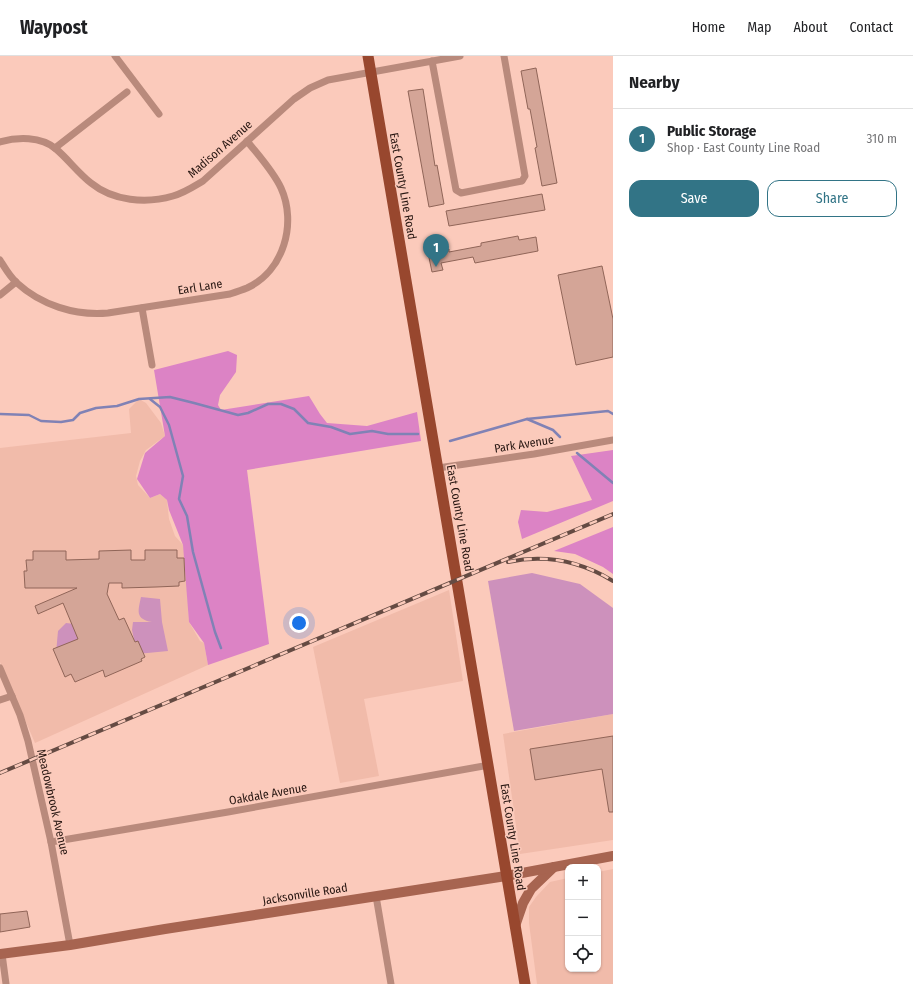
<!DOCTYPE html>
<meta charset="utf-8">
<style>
body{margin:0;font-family:"Fira Sans Condensed",sans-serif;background:#f2f2f2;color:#202124}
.controls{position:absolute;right:12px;bottom:12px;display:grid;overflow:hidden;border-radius:8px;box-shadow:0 1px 3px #0004}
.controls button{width:36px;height:36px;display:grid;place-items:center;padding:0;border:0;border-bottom:1px solid #e0e0e0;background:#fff;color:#202124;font:20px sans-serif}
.you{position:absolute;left:299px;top:567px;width:14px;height:14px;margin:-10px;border:3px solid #fff;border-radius:50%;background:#1a73e8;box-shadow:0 0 0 6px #1a73e833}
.badge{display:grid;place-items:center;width:26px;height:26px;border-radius:50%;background:#327486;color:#fff;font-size:13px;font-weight:700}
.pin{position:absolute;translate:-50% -33px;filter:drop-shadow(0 1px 2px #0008)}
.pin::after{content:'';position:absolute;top:21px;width:14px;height:12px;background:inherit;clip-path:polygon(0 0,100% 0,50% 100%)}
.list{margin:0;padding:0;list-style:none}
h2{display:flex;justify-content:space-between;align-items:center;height:52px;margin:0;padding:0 16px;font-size:17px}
h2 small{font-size:13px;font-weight:400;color:#757577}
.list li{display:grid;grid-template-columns:26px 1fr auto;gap:12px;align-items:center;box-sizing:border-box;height:60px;padding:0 16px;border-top:1px solid #e0e0e0}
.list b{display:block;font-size:15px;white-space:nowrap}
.list p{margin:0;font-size:13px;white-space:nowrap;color:#757577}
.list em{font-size:13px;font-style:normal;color:#757577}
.actions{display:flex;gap:8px;padding:12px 16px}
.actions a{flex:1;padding:9px 0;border:1px solid #327486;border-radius:12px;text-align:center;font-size:14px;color:#327486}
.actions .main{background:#327486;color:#fff}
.icon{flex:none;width:22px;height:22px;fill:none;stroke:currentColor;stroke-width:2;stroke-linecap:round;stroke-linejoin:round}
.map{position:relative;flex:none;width:613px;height:928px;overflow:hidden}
header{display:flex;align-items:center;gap:24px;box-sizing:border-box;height:56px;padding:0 20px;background:#fff;border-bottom:1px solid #e0e0e0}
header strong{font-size:19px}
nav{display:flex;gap:22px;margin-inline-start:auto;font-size:14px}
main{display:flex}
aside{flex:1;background:#fff}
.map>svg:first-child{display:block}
</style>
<header>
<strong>Waypost</strong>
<nav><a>Home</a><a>Map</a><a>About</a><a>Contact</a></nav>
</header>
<main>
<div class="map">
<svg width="613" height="928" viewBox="0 0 613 928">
<rect width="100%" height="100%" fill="#fbcabb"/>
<g fill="#f1bbaa">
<polygon points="139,343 146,347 161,367 165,380 146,394 140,405 136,420 138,429 150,442 160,438 167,444 169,463 175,480 183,489 186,502 189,566 200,585 204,587 208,609 35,687 0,606 0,392 131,377 129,353"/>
<polygon points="449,534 463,625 364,643 379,720 340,727 313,591"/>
<polygon points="613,658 613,784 520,798 503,678"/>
<polygon points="613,813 613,928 537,928 529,867 529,851 536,841 550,826 568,822 568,913 598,913 598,816"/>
</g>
<g fill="#cd91bc">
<polygon points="532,517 580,528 613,552 613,658 514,675 488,525"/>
<path d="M141,541L160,543L162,566L168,595L137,598L132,574L133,566H152C135,563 138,555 141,541Z"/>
<polygon points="66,567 84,569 83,586 56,597 58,575"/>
</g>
<g fill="#dc83c5">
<polygon points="228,295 237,299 236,316 220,339 218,349 221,354 309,340 320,358 327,367 367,370 417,356 421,385 247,414 269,588 208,609 204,587 189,566 183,489 169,454 167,444 160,438 150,442 137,423 145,397 165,380 154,314"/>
<polygon points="613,394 613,445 522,483 518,466 521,454 547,456 592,444 571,400"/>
<polygon points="613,471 613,518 603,511 575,498 554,495"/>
</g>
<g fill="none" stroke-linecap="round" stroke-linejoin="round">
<g stroke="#8082b5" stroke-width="2.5">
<polyline points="150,343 160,351 169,369 183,420 179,443 187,460 193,496 215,576 221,592"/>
<polyline points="0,358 29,359 41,365 61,366 73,364 80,357 96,352 117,350 139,343 170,341 194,347 238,359 248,357 268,348 281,348 294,353 308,367 331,371 350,378 372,375 388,378 418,378"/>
<polyline points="527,363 553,374 560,381"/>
<polyline points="450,385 527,363 608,355 613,358"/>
<polyline points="577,397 613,427"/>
</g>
</g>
<g fill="#d4a597" stroke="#906558">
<polygon points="536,12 557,127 542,130 535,92 537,91 530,53 528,53 521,15"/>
<polygon points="423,33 435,110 437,109 444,148 429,151 408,35"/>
<polygon points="542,138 545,154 449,170 446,155"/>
<polygon points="518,180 519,184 536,181 538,195 475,207 473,201 441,207 443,214 432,216 428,197 449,193 449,196 481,190 481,187"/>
<polygon points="602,210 613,263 613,301 576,309 558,219"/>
<polygon points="131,494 131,504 145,504 145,494 177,494 177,502 184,502 185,525 179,526 179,530 156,531 122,532 122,527 109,527 107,538 119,564 124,562 135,586 138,585 145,601 141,603 142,605 105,621 103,614 75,626 71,618 65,621 53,593 78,583 63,547 38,558 35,550 77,532 25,532 24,515 27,515 26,504 33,504 33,495 66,495 66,504 99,503 99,495"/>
<polygon points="613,680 613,756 609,756 602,713 535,724 530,693"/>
<polygon points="27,855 30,871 0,876 0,858"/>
</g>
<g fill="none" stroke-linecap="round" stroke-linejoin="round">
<g stroke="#b98a7c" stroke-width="7">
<polyline points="115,0 159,58"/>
<polyline points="432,5 456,134 461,137 522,125 525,120 504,0"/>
<path d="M0,86C17,81 41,80 56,93C68,103 78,117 91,127C113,145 146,148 173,140C184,137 193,131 203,125L294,43L310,32L328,24L460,0"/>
<polyline points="55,92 127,36"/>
<path d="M0,204C5,212 10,221 17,227C41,249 75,260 108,257L230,238C236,236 242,234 247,232C284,215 297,167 281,132C273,115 259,100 247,85"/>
<polyline points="0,239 16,226"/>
<polyline points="142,252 152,309"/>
<polyline points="438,412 534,398 613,384"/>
<polyline points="0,612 20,659 28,685 51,786 70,889"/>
<polyline points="0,644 12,640"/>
<polyline points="51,786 228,756 489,709"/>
<polyline points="376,840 391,928"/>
<polyline points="2,898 6,928"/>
</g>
<g stroke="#a76450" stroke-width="10">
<polyline points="515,870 523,847 531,833 554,811"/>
<polyline points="0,898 70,889 165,873 506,820 613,800"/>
</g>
<polyline stroke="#98472e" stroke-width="11" points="368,0 525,928"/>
<defs>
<g id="rail">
<path d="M508,506C546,498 580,505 613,525"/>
<polyline points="0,717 613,458"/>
</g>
</defs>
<use href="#rail" stroke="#654b43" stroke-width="4"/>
<use href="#rail" stroke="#fbcabb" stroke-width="2.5" stroke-dasharray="8" stroke-linecap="butt"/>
</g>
<g text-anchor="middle" stroke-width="3" stroke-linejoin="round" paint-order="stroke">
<g font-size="12" fill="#261510" stroke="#fbcabb">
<text transform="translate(220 93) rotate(-41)" y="4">Madison Avenue</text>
<text transform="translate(403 130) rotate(80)" y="4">East County Line Road</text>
<text transform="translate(200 231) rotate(-9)" y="4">Earl Lane</text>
<text transform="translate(524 388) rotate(-9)" y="4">Park Avenue</text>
<text transform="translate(460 462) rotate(80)" y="4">East County Line Road</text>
<text transform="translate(268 738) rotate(-10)" y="4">Oakdale Avenue</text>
<text transform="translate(53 746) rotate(77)" y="4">Meadowbrook Avenue</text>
<text transform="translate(513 781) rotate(81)" y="4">East County Line Road</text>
<text transform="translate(305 838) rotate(-9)" y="4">Jacksonville Road</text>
</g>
</g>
</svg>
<div class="controls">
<button>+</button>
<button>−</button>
<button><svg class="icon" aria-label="locate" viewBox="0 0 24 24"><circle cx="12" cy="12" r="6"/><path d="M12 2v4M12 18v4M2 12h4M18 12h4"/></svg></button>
</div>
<div class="you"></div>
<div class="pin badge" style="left:436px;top:211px">1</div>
</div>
<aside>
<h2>Nearby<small></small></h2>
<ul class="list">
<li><span class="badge">1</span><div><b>Public Storage</b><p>Shop · East County Line Road</p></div><em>310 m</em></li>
</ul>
<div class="actions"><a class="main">Save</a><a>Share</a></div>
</aside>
</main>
